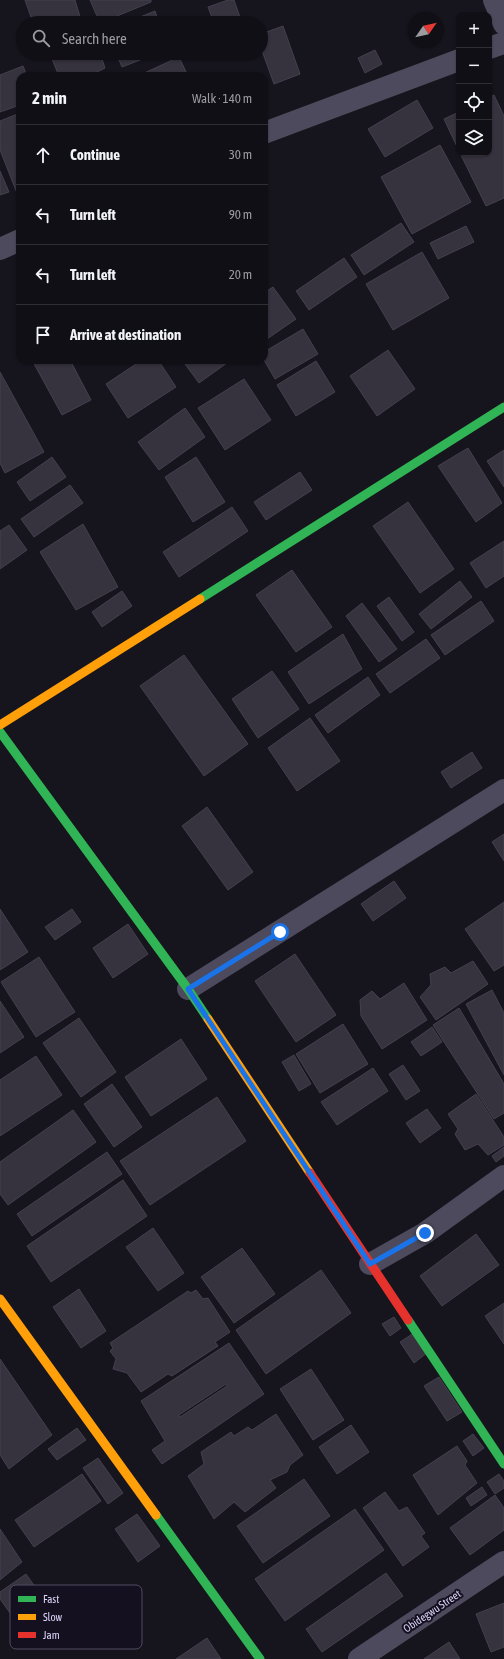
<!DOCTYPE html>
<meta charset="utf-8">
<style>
body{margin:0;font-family:"Asap Condensed",sans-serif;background:#1e1d22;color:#f1f3f6}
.controls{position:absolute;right:12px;top:12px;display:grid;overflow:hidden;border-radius:8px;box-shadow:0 1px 3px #0004}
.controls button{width:36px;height:36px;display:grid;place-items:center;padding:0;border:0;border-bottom:1px solid #302f34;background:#100f15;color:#f1f3f6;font:20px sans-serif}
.compass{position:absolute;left:408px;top:12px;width:36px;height:36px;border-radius:50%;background:#100f15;box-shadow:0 1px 3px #0004;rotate:56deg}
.stop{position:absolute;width:12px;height:12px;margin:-9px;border:3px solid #1a73e8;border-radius:50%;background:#fff}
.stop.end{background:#1a73e8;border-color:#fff;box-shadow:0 1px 4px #0008}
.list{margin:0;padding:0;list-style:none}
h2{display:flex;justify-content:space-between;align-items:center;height:52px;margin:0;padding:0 16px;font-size:17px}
h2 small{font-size:13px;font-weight:400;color:#9c9ca0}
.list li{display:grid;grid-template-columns:26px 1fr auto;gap:12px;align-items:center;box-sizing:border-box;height:60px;padding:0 16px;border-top:1px solid #302f34}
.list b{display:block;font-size:15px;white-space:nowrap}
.list em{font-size:13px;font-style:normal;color:#9c9ca0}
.icon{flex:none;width:22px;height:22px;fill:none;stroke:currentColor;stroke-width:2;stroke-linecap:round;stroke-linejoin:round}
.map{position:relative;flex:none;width:504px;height:1659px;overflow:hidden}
.search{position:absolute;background:#100f15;box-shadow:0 1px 3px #0004;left:16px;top:16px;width:252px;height:44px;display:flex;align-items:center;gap:10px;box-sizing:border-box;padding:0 14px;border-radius:22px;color:#9c9ca0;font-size:15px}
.panel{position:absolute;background:#100f15;box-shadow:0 1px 3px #0004;left:16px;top:72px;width:252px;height:292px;border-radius:12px}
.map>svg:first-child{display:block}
</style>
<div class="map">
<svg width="504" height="1659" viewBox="0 0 504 1659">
<rect width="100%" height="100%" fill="#16141c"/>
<g fill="#36323e" stroke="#44404f" fill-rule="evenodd">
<polygon points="25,0 75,0 81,20 72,23 33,23"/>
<polygon points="90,0 151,0 151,2 100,23"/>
<polygon points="228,0 234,0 242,23 214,23 208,7"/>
<polygon points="155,11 159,23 125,23"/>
<polygon points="283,26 300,74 274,84 261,48 261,34"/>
<polygon points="375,50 382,64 365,73 358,58"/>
<polygon points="52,53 100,53 105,68 89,76 59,76 50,54"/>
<polygon points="116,53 158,53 122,67"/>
<polygon points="179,57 188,76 141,76 140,75"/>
<polygon points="23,66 27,76 20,76 20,105 0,112 0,75"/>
<polygon points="494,95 504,116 504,198 486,206 460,153 489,153 489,98"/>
<polygon points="417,100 433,128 385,157 368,129"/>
<polygon points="459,112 459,151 444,119"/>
<polygon points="20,113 20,192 17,193 0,150 0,121"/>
<polygon points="440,145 471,202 412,234 381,177"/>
<polygon points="0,171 9,192 0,195"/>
<polygon points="401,223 414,242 364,275 351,255"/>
<polygon points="466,226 474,242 438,259 430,243"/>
<polygon points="422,252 449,298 393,330 366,284"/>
<polygon points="344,258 357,277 309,310 296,291"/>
<polygon points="273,287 296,319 264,341 264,293"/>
<polygon points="303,329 318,354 275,379 264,360 264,352"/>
<polygon points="388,350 415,389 377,416 350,376"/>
<polygon points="32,360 70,360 91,400 62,415"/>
<polygon points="142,360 158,360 176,387 128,418 106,384"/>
<polygon points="182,360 231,360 199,383"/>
<polygon points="316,361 335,392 296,416 277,385"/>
<polygon points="0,372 44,452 5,473 0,463"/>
<polygon points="244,379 271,420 225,450 198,408"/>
<polygon points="185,408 205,437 159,470 138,442"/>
<polygon points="468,448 502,503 476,522 438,466"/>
<polygon points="504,450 504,487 487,461"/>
<polygon points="52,457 66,477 30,501 17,482"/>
<polygon points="196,457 225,502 193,522 165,477"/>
<polygon points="300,472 312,490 266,520 254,502"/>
<polygon points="70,485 83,503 34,537 21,519"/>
<polygon points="408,502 454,569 420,593 373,526"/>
<polygon points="232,507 248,531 179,577 163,552"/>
<polygon points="83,524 118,587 76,610 40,552"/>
<polygon points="9,525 27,550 0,569 0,531"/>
<polygon points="504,541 504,576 486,588 470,563"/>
<polygon points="292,570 332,627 296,652 256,595"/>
<polygon points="460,581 472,597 431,629 419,614"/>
<polygon points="122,591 132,606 102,627 92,612"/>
<polygon points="389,597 414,632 402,641 377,606"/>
<polygon points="481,601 494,621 445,655 431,635"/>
<polygon points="362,603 397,649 379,662 346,616"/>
<polygon points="343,634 362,669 309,704 288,672"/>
<polygon points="426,639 440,658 390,693 376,674"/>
<polygon points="184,655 248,744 204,776 140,686"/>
<polygon points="272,671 299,709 258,738 232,699"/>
<polygon points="368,677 380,695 328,733 315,715"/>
<polygon points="310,718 340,761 297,791 268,748"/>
<polygon points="472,752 482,768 451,788 441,772"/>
<polygon points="207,807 253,872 228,890 182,826"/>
<polygon points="504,834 504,861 492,842"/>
<polygon points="394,881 406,898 373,921 361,904"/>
<polygon points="504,902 504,965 494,971 465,929"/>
<polygon points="0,909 28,952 0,970"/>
<polygon points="72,909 81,922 55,940 45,927"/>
<polygon points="128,924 148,954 113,978 93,948"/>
<polygon points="295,954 336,1015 296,1042 255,981"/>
<polygon points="39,957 75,1012 36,1037 1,982"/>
<polygon points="473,961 488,984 436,1020 420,997 431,985 430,974 445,967 451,973"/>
<polygon points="404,983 427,1020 382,1049 361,1016 360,1000 372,991 380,999"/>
<polygon points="492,990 504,1013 504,1075 466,1004"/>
<polygon points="0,1001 24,1037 0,1053"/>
<polygon points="459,1008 504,1084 504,1113 494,1119 433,1025"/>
<polygon points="79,1018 116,1072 81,1097 43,1043"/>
<polygon points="343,1024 368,1064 320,1093 296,1054"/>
<polygon points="432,1027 442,1042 421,1056 411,1042"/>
<polygon points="181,1039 207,1079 151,1116 125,1077"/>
<polygon points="294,1055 311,1084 299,1091 282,1062"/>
<polygon points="36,1056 62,1095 0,1136 0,1080"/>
<polygon points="403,1065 420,1091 406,1100 389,1074"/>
<polygon points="373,1068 388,1091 337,1125 321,1102"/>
<polygon points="112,1084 142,1127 114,1147 84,1104"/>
<polygon points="476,1094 504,1137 504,1145 488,1155 478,1144 465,1150 455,1134 458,1129 448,1114"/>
<polygon points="217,1097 246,1141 150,1205 120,1161"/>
<polygon points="427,1109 441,1128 420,1143 406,1123"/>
<polygon points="73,1110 96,1142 8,1205 0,1194 0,1162"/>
<polygon points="504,1147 504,1156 496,1162 492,1156"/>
<polygon points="107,1152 122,1174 32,1236 17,1214"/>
<polygon points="123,1180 147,1216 51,1282 27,1246"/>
<polygon points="153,1228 184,1273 158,1291 126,1247"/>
<polygon points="476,1234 499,1265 442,1306 420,1276"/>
<polygon points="242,1248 275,1294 234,1323 201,1277"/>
<polygon points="321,1270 351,1313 266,1374 236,1330"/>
<polygon points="79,1289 106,1331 81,1348 53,1307"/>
<polygon points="196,1290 203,1299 208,1298 230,1332 215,1342 218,1346 172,1376 168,1374 141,1392 127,1373 113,1369 116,1359 110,1351 113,1348 110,1343 188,1291 191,1293"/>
<polygon points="504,1303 504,1344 485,1316"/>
<polygon points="394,1317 401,1328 390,1336 382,1324"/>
<polygon points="414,1333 427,1353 414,1363 400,1342"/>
<path d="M229,1343L264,1394L162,1464L152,1450L165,1441L141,1401ZM226,1384L227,1386L180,1417L179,1415Z"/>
<polygon points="0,1359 52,1435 9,1469 0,1455"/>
<polygon points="311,1369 344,1420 313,1440 280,1389"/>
<polygon points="439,1377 462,1412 447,1421 424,1386"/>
<polygon points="276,1414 303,1455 290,1465 287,1472 270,1480 276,1488 245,1512 234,1502 214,1519 188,1476 204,1464 201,1452 231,1432 234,1436 248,1427 252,1430"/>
<polygon points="351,1425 369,1452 337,1474 319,1447"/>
<polygon points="77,1428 86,1440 57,1460 48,1449"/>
<polygon points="473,1434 484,1448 473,1456 463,1441"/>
<polygon points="457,1446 467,1461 465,1465 477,1483 438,1515 413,1475"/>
<polygon points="98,1458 123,1493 108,1504 83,1468"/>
<polygon points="82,1474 101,1501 34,1547 15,1520"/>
<polygon points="499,1474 504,1481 504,1488 495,1494 487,1482"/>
<polygon points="304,1479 330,1516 263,1563 237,1526"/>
<polygon points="482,1487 487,1495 471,1506 466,1498"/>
<polygon points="385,1492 399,1511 407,1507 425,1533 421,1536 429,1547 403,1566 363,1508"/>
<polygon points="495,1495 504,1508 504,1530 470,1555 450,1528"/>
<polygon points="355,1509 384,1550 285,1621 255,1579"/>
<polygon points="137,1514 160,1546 138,1562 115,1529"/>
<polygon points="0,1529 22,1562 0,1580"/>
<polygon points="386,1573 403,1596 322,1652 306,1629"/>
<polygon points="26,1574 60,1622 31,1642 0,1599 0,1592"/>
<polygon points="504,1603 504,1647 491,1652 476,1614"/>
<polygon points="207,1638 221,1659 176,1659"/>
<polygon points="449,1642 460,1659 424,1659"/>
</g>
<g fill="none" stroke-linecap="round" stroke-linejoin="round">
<g stroke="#4c4a5c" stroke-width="22">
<polyline points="494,0 504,24"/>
<polyline points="489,48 504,43"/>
<polyline points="264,133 459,60"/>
<polyline points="0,249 20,240"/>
<polyline points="188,989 504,790"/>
<polyline points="370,1264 425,1233 504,1176"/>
<polyline points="359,1659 504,1562"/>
</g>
<g stroke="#30b455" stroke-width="9">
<polyline points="200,599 504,407"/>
<polyline points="0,732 188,989 208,1019"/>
<polyline points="408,1320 504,1464"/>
<polyline points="156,1515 260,1659"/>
</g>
<g stroke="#ff9f0a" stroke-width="9">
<polyline points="0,725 200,599"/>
<polyline points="208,1019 310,1173"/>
<polyline points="0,1299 156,1515"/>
</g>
<polyline stroke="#e5322d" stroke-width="9" points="310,1173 408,1320"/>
</g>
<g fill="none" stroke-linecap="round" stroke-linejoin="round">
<polyline stroke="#1a73e8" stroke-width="5" points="280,932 188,989 370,1264 425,1233"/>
</g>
<g text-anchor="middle" stroke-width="4" stroke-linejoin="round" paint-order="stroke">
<g font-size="11" fill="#ddd5f9" stroke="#151020">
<text transform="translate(432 1611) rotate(-34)" y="4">Obidegwu Street</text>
</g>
</g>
<rect x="10" y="1585" width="132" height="64" rx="6" fill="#151020" stroke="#514b61" stroke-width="1"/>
<rect x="18" y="1596" width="18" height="6" fill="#30b455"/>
<rect x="18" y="1614" width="18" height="6" fill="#ff9f0a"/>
<rect x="18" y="1632" width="18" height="6" fill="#e5322d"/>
<g font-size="11" fill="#ddd5f9">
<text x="43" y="1603">Fast</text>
<text x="43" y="1621">Slow</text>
<text x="43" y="1639">Jam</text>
</g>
</svg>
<div class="controls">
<button>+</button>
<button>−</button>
<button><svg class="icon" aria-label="locate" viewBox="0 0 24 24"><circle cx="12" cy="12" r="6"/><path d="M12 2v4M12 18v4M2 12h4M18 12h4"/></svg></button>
<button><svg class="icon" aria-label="layers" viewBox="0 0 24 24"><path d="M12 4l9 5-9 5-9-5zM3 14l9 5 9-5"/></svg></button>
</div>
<svg class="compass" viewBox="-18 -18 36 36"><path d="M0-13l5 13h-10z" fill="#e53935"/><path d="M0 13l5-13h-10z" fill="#9c9ca0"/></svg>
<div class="stop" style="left:280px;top:932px"></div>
<div class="stop end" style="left:425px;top:1233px"></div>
<div class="search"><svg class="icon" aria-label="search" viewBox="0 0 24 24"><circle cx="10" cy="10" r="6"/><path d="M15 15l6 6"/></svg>Search here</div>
<section class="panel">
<h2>2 min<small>Walk · 140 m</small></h2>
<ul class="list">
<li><svg class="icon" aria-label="ahead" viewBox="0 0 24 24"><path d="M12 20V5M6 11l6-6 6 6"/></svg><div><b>Continue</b></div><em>30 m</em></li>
<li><svg class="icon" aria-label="left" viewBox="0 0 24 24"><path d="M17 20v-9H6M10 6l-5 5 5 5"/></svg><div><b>Turn left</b></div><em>90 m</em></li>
<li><svg class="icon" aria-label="left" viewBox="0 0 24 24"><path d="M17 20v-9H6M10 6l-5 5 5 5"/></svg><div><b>Turn left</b></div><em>20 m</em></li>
<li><svg class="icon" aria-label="arrive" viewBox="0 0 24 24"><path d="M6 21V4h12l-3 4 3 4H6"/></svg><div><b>Arrive at destination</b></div></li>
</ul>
</section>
</div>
